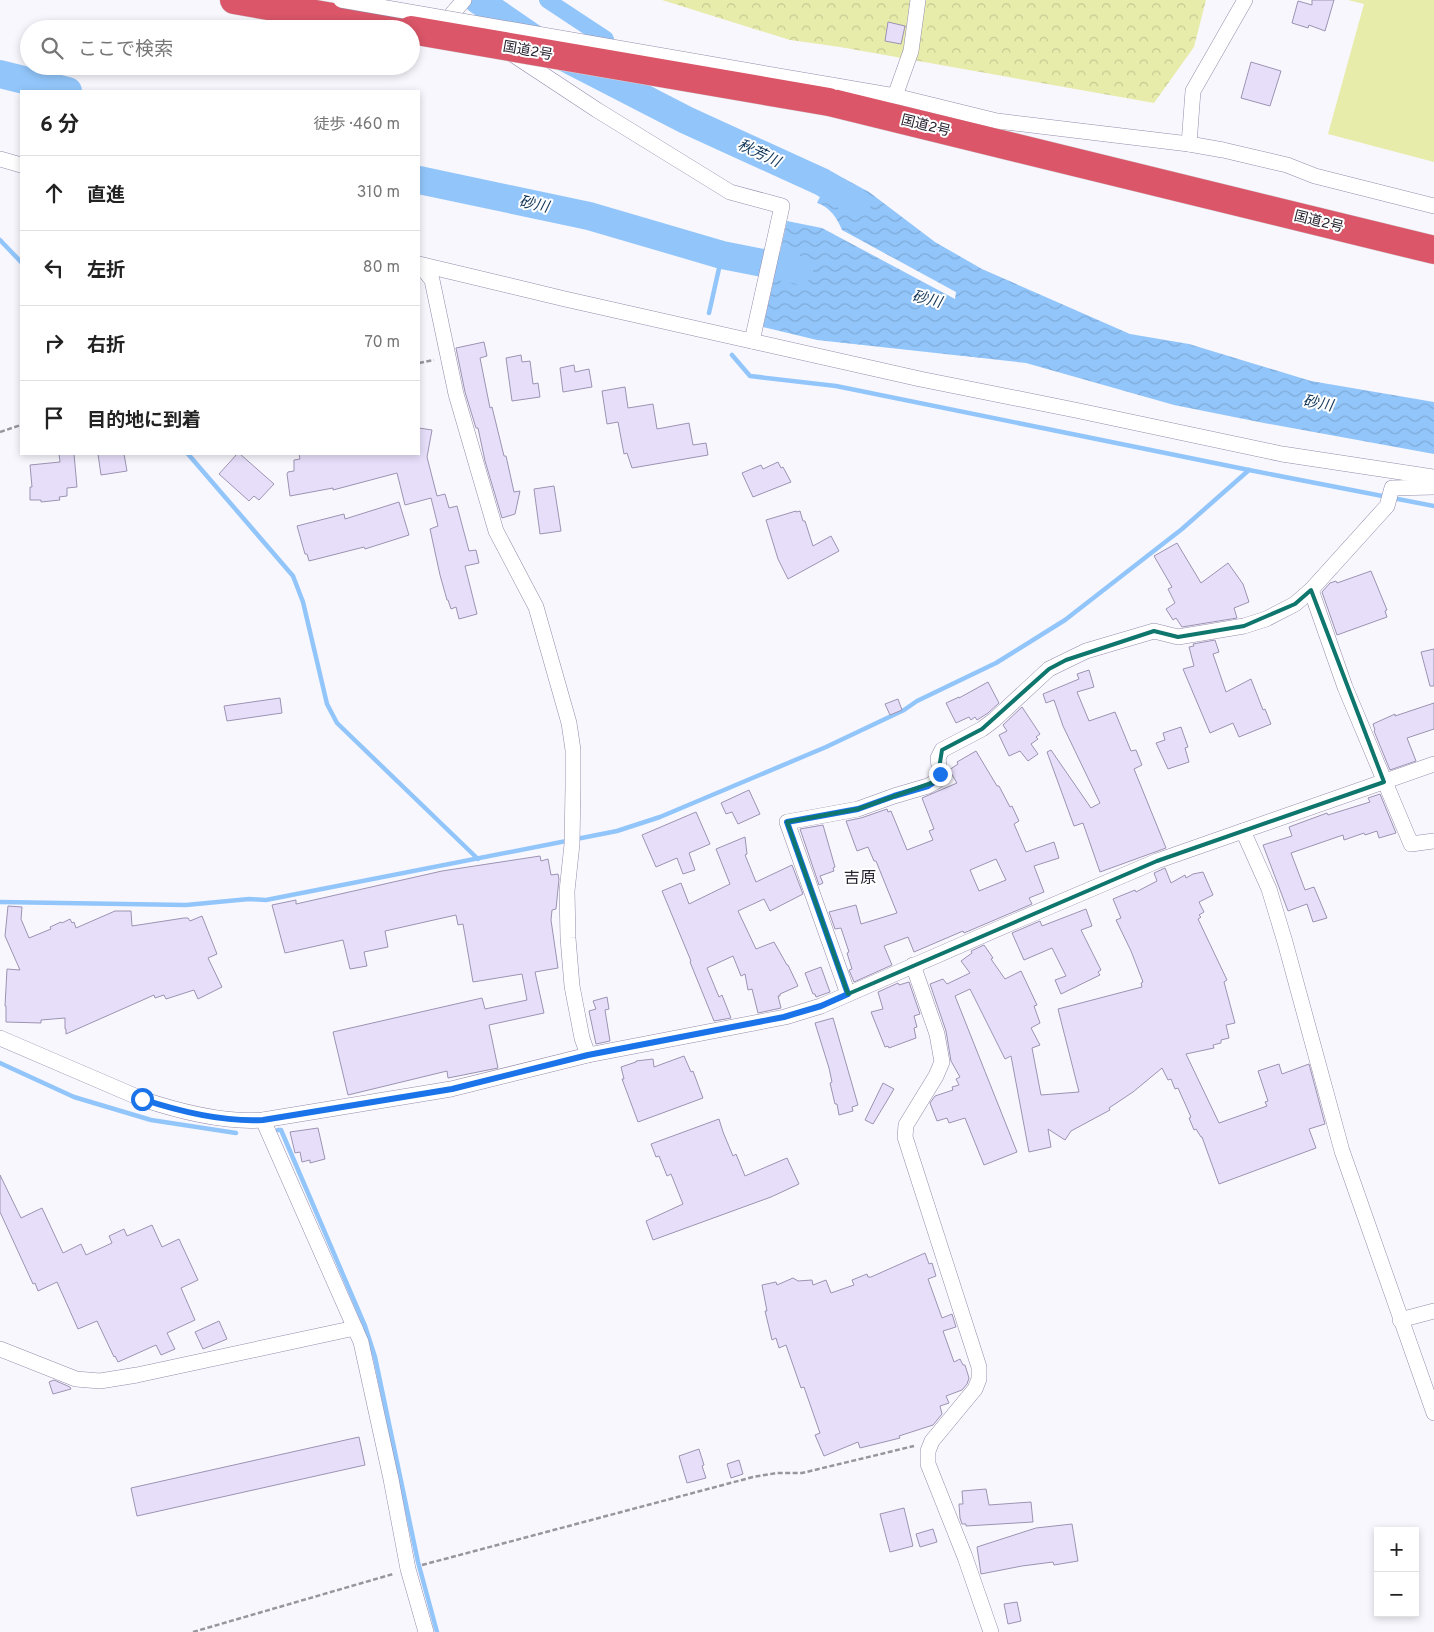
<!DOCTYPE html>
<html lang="ja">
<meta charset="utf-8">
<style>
body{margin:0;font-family:Overpass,"Noto Sans JP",sans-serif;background:#f6f6f6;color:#222}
.controls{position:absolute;right:15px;bottom:15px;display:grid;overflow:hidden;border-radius:0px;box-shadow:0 2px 8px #0003}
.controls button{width:45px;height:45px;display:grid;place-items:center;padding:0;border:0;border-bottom:1px solid #e0e0e0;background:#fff;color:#222;font:25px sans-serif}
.stop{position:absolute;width:15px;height:15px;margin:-11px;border:4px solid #1a73e8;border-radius:50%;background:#fff}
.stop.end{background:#1a73e8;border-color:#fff;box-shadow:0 1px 5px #0008}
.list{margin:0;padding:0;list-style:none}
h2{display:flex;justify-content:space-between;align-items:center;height:65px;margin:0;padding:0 20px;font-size:21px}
h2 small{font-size:16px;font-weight:400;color:#767676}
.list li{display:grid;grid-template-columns:32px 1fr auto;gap:15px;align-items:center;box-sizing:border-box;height:75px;padding:0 20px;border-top:1px solid #e0e0e0}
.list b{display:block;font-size:19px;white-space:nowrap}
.list em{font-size:16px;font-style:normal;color:#767676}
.icon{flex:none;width:28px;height:28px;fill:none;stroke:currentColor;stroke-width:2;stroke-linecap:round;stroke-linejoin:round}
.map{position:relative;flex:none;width:1434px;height:1632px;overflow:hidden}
.search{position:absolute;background:#fff;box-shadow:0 2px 8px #0003;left:20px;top:20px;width:400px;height:55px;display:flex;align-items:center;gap:12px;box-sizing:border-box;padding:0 18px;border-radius:28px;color:#767676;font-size:19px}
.panel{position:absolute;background:#fff;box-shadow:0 2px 8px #0003;left:20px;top:90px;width:400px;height:365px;border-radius:0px}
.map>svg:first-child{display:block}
</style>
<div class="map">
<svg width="1434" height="1632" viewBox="0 0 1434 1632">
<defs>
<pattern id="forest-crowns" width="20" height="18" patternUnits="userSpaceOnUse" patternTransform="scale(1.25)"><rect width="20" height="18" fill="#e7ecaa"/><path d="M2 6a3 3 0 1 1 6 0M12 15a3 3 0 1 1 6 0" fill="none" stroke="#c6ca93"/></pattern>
<pattern id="water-waves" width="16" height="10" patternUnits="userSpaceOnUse" patternTransform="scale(1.25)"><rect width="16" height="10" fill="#92c6fb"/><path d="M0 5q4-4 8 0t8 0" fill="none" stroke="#7eaad8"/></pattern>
</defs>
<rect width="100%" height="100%" fill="#f9f7fe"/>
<polygon fill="url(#forest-crowns)" points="662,0 1206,0 1194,47 1154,103 840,47 790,40"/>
<polygon fill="#e7ecaa" points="1348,0 1434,0 1434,162 1328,134 1364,4"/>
<path fill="url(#water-waves)" d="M832,172L869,192L935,242L982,269L1130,334L1189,344L1311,381L1434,402V454L1264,423L1174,405L1026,363L817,340L763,327L787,221L822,228L955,299L956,292L842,230C837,218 830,207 817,203Z"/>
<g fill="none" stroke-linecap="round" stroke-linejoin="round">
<g stroke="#92c6fb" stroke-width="4.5">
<polyline points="0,240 21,262"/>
<polyline points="709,313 722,255"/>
<polyline points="732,355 750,376 836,386 1249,470 1434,506"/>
<polyline points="188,454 293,576 303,602 327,704 337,723 478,859"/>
<polyline points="0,902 186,905 249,899 266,900 617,831 660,817 826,747 904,710 917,701 996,663 1065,620 1182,529 1249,470"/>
<polyline points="0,1063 74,1097 151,1120 236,1133"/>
<polyline points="278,1130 281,1130 365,1326 375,1357 418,1562 437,1632"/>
</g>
<polyline stroke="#92c6fb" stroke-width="16" points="547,0 606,39"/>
<g stroke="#92c6fb" stroke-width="28">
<polyline points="478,0 552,51 686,120 822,182 857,203"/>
<polyline points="0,74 68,91"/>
<polyline points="419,180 589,216 722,255 799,270"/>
</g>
</g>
<g fill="#e7dffa" stroke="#9c93b2" fill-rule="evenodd">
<polygon points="1312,0 1334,0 1325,31 1309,25 1308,28 1292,23 1298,1 1312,5"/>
<polygon points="888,22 905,26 901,44 885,41"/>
<polygon points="1251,62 1281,71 1270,106 1241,98"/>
<polygon points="484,342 487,356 480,358 490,408 492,407 504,456 506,456 514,492 520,491 515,514 502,518 485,461 478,428 476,428 465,392 456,348"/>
<polygon points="521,355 522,362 530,361 533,384 538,383 540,397 512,401 506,358"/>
<polygon points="574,365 575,372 589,369 592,387 563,392 560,368"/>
<polygon points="625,387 628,408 653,404 657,429 689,423 693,445 706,443 708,455 632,468 627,453 624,454 618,422 607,424 602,391"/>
<polygon points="419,428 432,430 427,457 437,496 445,494 449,508 457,506 469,551 476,550 479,563 465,566 477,614 459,619 456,607 451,609 448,600 447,600 440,575 430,529 438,526 431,498 405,505 397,473 333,490 333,488 290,496 287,474 288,472 294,471 294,460 300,459 299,454 419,454"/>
<polygon points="59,454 74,454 77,487 67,488 67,496 59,497 60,500 41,502 41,500 30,500 30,487 32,487 30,465 60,462"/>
<polygon points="98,454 124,454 127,471 101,475"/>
<polygon points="237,454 240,454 274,484 259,500 254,496 249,501 219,474"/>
<polygon points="778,462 781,468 783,467 791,482 753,497 742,473 761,465 763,469"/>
<polygon points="554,486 561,531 540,534 534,489"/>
<polygon points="399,502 409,535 365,549 364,547 309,561 307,554 305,554 297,526 344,514 345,519"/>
<polygon points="796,511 796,512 800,511 803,521 805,521 813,546 831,536 839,551 788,579 778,559 766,520"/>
<polygon points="1177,543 1201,583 1228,563 1243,584 1249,602 1234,608 1237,618 1182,627 1176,618 1173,620 1166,609 1175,603 1168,589 1172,587 1154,556"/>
<polygon points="1371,571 1387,610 1385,611 1387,617 1337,635 1322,592 1330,583 1336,581 1337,583"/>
<polygon points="1215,640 1219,652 1213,654 1226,692 1251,679 1263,710 1265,709 1271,724 1239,737 1233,723 1210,733 1183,669 1194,666 1189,647 1194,646 1193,644"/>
<polygon points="1434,649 1434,686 1430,686 1421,652"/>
<polygon points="1089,670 1094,687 1077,692 1089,721 1115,712 1131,751 1136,750 1142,765 1134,769 1166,848 1100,872 1083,823 1074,826 1047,752 1051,750 1091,808 1100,803 1063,726 1054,700 1046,703 1043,694 1079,679 1077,674"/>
<polygon points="988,682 999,703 988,713 977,720 975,717 971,720 969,717 956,723 946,703 959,697 959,698"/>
<polygon points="280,698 282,713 227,721 224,706"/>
<polygon points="898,699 902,710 890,715 885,704"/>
<polygon points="1434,703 1434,729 1407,738 1416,761 1390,770 1374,731 1375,730 1373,724 1395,714 1395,716"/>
<polygon points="1022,707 1040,734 1036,737 1038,739 1031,744 1038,754 1028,761 1020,751 1009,756 999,735 1007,731 1003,725"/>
<polygon points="1181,727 1188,747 1185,748 1189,762 1168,769 1156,743 1165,740 1163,733"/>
<path d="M976,751L997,786H999L1010,807L1012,806L1019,821L1014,824L1026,852L1054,842L1059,858L1034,866L1044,892L1029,898L1032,904L964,933L963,931L914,952L908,937L884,946L892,965L854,982L849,970L852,969L847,953L849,952L841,928L835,929L829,912L856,905L861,924L897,913L876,861H874L868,847L857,851L846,821L861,818L887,809L888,812L891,811L907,850L933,840L929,831L934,829L922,798L957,783L949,770L958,764L957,762ZM996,859L1006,880L979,891L970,870Z"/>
<polygon points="749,790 760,814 738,824 732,812 726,814 721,803"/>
<polygon points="1380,794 1396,833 1379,838 1377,831 1365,835 1364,833 1344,840 1343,835 1291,853 1305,890 1314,887 1327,918 1313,922 1307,904 1288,911 1263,845 1292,836 1289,827 1327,813 1328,815 1370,802 1368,798"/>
<polygon points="696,812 710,844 689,853 695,870 683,874 677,858 656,867 642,835"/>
<polygon points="823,825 835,867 833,868 834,871 820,876 823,883 819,885 800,829"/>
<polygon points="745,837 747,854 745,855 756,882 792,865 803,894 770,911 764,899 738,911 756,949 774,942 787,965 788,965 798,986 780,994 780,996 778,996 781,1008 758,1013 752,989 748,990 745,974 741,976 733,956 707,968 719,997 722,995 731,1018 714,1021 690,962 691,961 662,891 681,883 689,904 730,884 716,849"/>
<polygon points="540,856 541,861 548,859 551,875 558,874 559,879 556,909 552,910 551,920 558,968 535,972 544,1013 489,1025 498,1068 448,1078 447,1071 348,1095 333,1032 482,998 485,1009 527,1000 522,974 473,982 463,924 458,925 456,915 385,931 388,947 364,952 367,966 350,969 343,940 285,953 272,905 296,900 296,904 442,871"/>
<polygon points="1165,868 1171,883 1185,875 1186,878 1193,874 1203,872 1213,895 1199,902 1204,912 1199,915 1201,917 1198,919 1227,980 1224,982 1235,1023 1226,1025 1229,1038 1221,1040 1221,1043 1213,1045 1214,1048 1186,1054 1219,1123 1267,1106 1265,1102 1268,1101 1258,1071 1279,1064 1282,1074 1309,1064 1325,1124 1309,1129 1316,1148 1219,1184 1202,1137 1201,1137 1196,1129 1194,1130 1189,1118 1191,1117 1178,1088 1175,1089 1171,1079 1168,1080 1162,1068 1133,1092 1109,1108 1110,1110 1071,1131 1065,1140 1048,1129 1051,1147 1029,1152 1011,1056 1005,1059 970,989 955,996 1017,1152 984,1165 965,1118 949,1123 947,1118 937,1121 930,1103 935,1096 953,1090 952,1087 959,1085 956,1079 960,1077 951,1061 946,1031 930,984 943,979 947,984 970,973 961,961 972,953 971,951 984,945 993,958 991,959 1005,979 1021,971 1037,1005 1034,1006 1040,1023 1031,1028 1040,1045 1032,1048 1041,1095 1079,1092 1058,1009 1142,987 1141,983 1143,982 1131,951 1116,920 1121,918 1113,899 1135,890 1136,892 1157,881 1154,873"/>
<polygon points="8,906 22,907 21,919 29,938 51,929 50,927 61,922 62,923 70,919 72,923 74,922 76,928 115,911 131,911 132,926 184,918 188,918 190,921 202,916 217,954 208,958 222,987 198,999 194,990 166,999 164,995 155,998 154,995 66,1034 66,1029 65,1029 65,1018 41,1020 41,1023 6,1022 6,1006 5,1006 7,969 20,970 5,936"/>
<polygon points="1086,909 1092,926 1081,930 1101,970 1098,972 1100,975 1061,994 1055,980 1066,976 1052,948 1024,960 1012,933 1040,921 1042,926"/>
<polygon points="821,967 830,992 816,997 815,994 813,994 805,973"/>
<polygon points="909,982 920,1014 914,1016 917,1027 914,1028 916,1038 889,1048 888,1046 885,1047 871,1012 883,1009 878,992 898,983 899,985"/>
<polygon points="607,997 609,1009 605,1010 610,1041 596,1044 589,1011 596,1009 593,1001"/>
<polygon points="833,1018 858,1105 852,1107 853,1111 839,1115 837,1104 835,1104 830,1083 832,1082 829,1068 815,1023"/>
<polygon points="684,1056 691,1072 693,1071 703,1098 638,1122 622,1079 624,1079 621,1067 636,1062 636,1061 653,1059 654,1067"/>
<polygon points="883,1083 894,1089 873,1124 865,1120"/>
<polygon points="719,1119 723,1132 733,1156 736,1154 745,1176 787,1158 799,1184 771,1197 653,1240 646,1221 683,1204 671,1174 667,1176 659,1156 656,1157 651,1144"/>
<polygon points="318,1128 325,1159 310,1163 310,1160 302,1162 300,1152 295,1153 290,1132"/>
<polygon points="0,1175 21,1218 42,1208 63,1253 81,1244 86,1255 112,1243 109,1236 124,1229 127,1236 152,1225 162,1247 179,1239 198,1280 181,1288 195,1320 167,1333 175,1349 161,1355 156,1345 118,1362 115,1356 114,1357 97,1321 78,1329 57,1282 38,1291 35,1283 33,1284 0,1212"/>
<polygon points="925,1253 929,1264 932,1263 936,1276 928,1279 942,1318 952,1314 956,1327 943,1331 954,1362 960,1359 963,1365 965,1365 969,1378 967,1384 962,1390 946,1396 949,1403 940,1406 942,1414 933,1425 899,1436 900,1438 860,1448 858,1442 824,1456 815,1435 820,1433 804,1387 801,1388 786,1345 779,1348 776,1338 772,1340 765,1311 767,1311 762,1285 776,1282 777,1285 793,1278 798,1281 812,1280 813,1285 826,1280 831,1293 854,1285 852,1280 867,1274 868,1277 871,1277"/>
<polygon points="219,1321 227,1339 203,1349 195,1332"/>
<polygon points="54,1380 70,1387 71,1389 53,1394 49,1382"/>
<polygon points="359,1437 365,1465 137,1516 131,1488"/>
<polygon points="699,1449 704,1465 702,1466 706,1478 687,1483 679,1456"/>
<polygon points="739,1460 743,1474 731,1478 727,1464"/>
<polygon points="986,1489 989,1505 1031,1502 1033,1522 966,1526 966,1524 962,1524 960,1518 959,1504 963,1504 962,1491"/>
<polygon points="904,1508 913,1546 890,1552 880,1514"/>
<polygon points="1072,1524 1078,1561 1054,1565 1053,1562 1022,1566 981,1574 977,1547 1036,1528"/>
<polygon points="933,1529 937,1542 920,1547 916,1534"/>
<polygon points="1017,1602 1021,1621 1008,1624 1004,1604"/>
</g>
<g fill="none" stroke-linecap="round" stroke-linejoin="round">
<defs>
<g id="street">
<polyline points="452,14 464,0"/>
<polyline points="512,54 597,110 730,192 782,206 752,341"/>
<polyline points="831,85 895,96 997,121 1189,144 1223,150 1287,165 1315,176 1434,206"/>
<polyline points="895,96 911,51 918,0"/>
<polyline points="1189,144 1193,91 1245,0"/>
<polyline points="0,159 21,165"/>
<polyline points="419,264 565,299 920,379 1075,410 1282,454 1434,477"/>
<polyline points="420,265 432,280 456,394 496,531 536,607 569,723 573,750 573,787 572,844 567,891 568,938 572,986 582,1038 588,1055"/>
<polyline points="1311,590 1345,687 1411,844 1434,841"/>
<polyline points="1243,831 1269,889 1285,942 1342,1151 1434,1413"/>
<polyline points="913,965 937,1034 942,1062 936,1076 906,1125 905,1137 979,1367 979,1379 975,1389 932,1441 928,1451 928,1464 965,1557 991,1632"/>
<polyline points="848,994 787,822 858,809 894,796 928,786 937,781 940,774 938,758 942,750 982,729 994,720 1049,669 1086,651 1154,631 1178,637 1244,626 1266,619 1295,604 1311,590 1387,506 1392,488 1434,487"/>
<path d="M0,1038L142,1099C178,1111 224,1123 263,1120L451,1089L588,1055L785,1017L821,1006L1016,921L1157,861L1434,764"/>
<polyline points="263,1120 361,1342 391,1479 408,1569 426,1632"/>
<polyline points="1400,1320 1434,1311"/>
<polyline points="0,1349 76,1379 100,1381 137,1375 355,1328"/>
</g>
<g id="highway">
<polyline points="234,0 402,29"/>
<polyline points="829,102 1434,250"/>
</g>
</defs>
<use href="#street" stroke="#958cab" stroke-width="16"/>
<use href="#highway" stroke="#d4d3d6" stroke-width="29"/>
<g stroke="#98959f" stroke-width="2.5" stroke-dasharray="5 2.5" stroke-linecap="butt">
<polyline points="419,363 434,360"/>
<polyline points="0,432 21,425"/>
<polyline points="422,1565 753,1477 777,1473 802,1473 914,1446"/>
<polyline points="193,1632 393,1574"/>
</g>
<use href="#street" stroke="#fff" stroke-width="15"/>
<use href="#highway" stroke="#da5668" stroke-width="28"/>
<defs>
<polyline id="street-bridge" points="341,0 831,85"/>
<polyline id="highway-bridge" points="411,30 829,102"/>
</defs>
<use href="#street-bridge" stroke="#958cab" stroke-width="16" stroke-linecap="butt"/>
<use href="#highway-bridge" stroke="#d4d3d6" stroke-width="29" stroke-linecap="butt"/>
<use href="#street-bridge" stroke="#fff" stroke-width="15"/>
<use href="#highway-bridge" stroke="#da5668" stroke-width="28"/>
</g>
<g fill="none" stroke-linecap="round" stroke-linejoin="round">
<path stroke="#1a73e8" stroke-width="6" d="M142,1099C178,1111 224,1122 263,1120L452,1089L588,1055L784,1017L821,1006L848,994L787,822L858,809L894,796L928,786L936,781L940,774"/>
</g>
<path fill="none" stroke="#0f766e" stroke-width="4" stroke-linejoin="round" d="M1311,590L1384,782L1157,861L848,994L787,822L858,809L937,781L942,750L982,729L1049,669L1066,660L1154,631L1178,637L1244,626L1295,604Z"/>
<g text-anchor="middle" stroke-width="4" stroke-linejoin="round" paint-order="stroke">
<g font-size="14" fill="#282431" stroke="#fff">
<text transform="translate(528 50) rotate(10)" y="5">国道2号</text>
<text transform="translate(926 125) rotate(14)" y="5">国道2号</text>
<text transform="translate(1319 221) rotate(14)" y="5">国道2号</text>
</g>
<g font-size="15" font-style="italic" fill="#123759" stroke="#fff">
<text transform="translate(759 153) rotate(25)" y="5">秋芳川</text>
<text transform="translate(534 204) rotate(12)" y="5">砂川</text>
<text transform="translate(927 299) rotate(14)" y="5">砂川</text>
<text transform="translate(1318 403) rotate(10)" y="5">砂川</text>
</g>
<g font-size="16" fill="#282431" stroke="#fff">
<text x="860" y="883">吉原</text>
</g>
</g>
</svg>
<div class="controls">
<button>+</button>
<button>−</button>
</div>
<div class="stop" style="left:142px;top:1099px"></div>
<div class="stop end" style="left:940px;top:774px"></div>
<div class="search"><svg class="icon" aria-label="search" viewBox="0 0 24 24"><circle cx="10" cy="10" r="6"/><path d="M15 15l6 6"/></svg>ここで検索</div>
<section class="panel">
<h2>6 分<small>徒歩 · 460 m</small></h2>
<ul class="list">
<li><svg class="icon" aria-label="ahead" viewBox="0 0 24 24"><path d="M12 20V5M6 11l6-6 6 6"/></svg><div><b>直進</b></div><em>310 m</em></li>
<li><svg class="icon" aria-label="left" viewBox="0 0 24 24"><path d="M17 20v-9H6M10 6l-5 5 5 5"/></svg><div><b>左折</b></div><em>80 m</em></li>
<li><svg class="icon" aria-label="right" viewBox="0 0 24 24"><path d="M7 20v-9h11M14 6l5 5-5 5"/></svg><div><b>右折</b></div><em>70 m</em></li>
<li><svg class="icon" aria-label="arrive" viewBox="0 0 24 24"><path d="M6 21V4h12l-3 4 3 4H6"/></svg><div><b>目的地に到着</b></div></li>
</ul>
</section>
</div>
